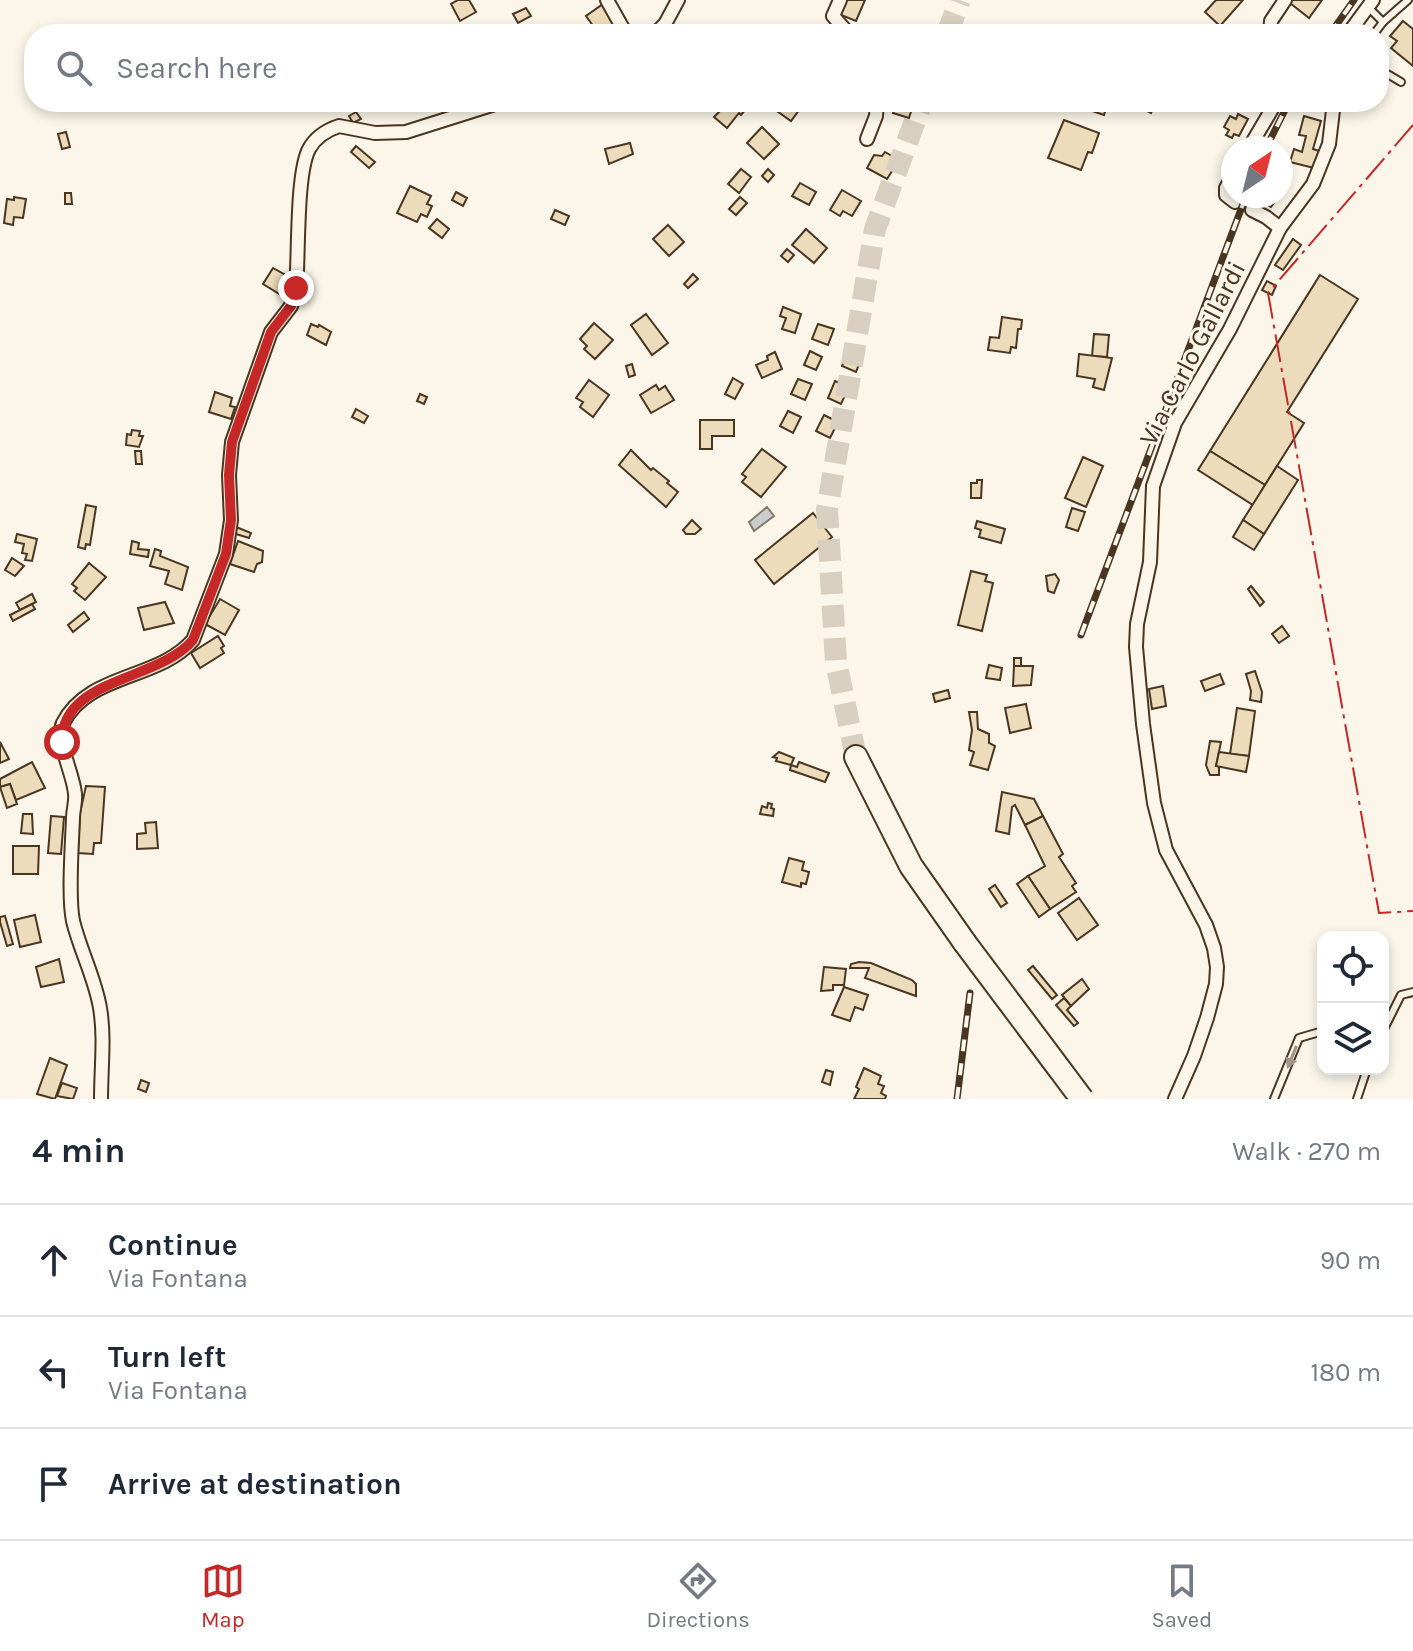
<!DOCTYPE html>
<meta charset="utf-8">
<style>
body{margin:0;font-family:Karla,sans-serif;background:#f2f2f3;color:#1f2937}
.controls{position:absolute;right:24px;bottom:24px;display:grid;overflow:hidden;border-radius:16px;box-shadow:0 4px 12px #0003}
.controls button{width:72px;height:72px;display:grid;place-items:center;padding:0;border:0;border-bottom:2px solid #e0e1e3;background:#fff;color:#1f2937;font:40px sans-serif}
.compass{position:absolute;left:1221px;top:136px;width:72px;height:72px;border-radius:50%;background:#fff;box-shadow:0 4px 12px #0003;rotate:35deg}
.stop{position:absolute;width:24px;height:24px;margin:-18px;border:6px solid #c62828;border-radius:50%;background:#fff}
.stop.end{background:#c62828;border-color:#fff;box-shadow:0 2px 8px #0008}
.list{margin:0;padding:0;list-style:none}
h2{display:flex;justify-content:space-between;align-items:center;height:104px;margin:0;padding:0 32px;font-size:34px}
h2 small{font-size:26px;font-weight:400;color:#747a83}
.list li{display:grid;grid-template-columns:52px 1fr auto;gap:24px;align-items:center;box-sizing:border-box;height:112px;padding:0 32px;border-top:2px solid #e0e1e3}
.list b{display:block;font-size:30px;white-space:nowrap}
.list p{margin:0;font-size:26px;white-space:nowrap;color:#747a83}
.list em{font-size:26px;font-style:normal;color:#747a83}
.icon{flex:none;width:44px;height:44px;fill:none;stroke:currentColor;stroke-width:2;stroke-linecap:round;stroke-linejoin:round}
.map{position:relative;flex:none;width:1413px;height:1099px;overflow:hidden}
.search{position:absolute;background:#fff;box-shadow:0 4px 12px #0003;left:24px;right:24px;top:24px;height:88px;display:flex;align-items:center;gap:20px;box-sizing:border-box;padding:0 28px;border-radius:32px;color:#747a83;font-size:30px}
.sheet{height:440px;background:#fff}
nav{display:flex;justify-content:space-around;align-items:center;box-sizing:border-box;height:112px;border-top:2px solid #e0e1e3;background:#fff;font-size:22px;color:#747a83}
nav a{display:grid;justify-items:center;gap:4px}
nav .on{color:#c62828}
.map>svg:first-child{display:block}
</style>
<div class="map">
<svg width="1413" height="1099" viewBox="0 0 1413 1099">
<rect width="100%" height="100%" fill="#fbf6e9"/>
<polygon fill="#c9cecd" stroke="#887966" stroke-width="2" points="767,507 774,516 754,531 749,522"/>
<g fill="#ecdcbc" stroke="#4a3520" stroke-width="2">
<polygon points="458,0 469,0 476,12 460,21 451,4"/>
<polygon points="842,0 865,0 856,21 836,13"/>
<polygon points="1216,0 1243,0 1220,26 1205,12"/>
<polygon points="1292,0 1322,0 1309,18 1290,3"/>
<polygon points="603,4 617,24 599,34 586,16"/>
<polygon points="526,8 531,16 518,23 513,14"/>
<polygon points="1403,21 1413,29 1413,66 1391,48 1397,41 1390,36"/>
<polygon points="729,102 733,105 737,102 746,109 741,115 739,113 727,128 714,117"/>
<polygon points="779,102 805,102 791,121 774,109"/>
<polygon points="889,102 914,102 909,118 893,113 894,109 887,106"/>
<polygon points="1071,102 1108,102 1104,115 1071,104"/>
<polygon points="1137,102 1156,102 1151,113 1136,105"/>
<polygon points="356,112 361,119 353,123 349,116"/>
<polygon points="1238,114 1248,119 1239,136 1234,134 1232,138 1226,135 1229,130 1224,127 1230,116 1236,119"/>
<polygon points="1304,116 1321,121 1313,149 1319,151 1314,168 1290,162 1294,149 1302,152 1306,136 1299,135"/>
<polygon points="1064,120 1099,133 1092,153 1088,152 1081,170 1048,158"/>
<polygon points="762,127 779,144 764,159 747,143"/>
<polygon points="66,132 70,147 62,149 58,134"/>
<polygon points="630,143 633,154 609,164 605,149"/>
<polygon points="356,146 375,162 369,168 351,152"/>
<polygon points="885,152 899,160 887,179 867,168 874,155 882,156"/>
<polygon points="741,169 751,177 739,193 728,184"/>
<polygon points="768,169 774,175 768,182 762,176"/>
<polygon points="1281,174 1290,182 1281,194"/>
<polygon points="800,183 816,192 809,205 792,196"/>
<polygon points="410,186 431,196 427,204 432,206 427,217 421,214 417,222 397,213"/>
<polygon points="842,190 861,201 852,216 843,211 840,216 830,210"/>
<polygon points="456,192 467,198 463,206 452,200"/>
<polygon points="65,193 71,193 72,204 65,204"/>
<polygon points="1265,196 1279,196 1271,207 1262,202"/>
<polygon points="14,197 26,199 23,218 14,217 13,225 4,223 7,199 14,200"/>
<polygon points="740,197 747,203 736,215 729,209"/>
<polygon points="555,210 569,216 565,225 551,219"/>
<polygon points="437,219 449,229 442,238 429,228"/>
<polygon points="668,225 684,242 669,256 653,239"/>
<polygon points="806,229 827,248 814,263 792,245"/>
<polygon points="1293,239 1301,245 1283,270 1275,265"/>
<polygon points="787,249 794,255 788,262 781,256"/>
<polygon points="273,268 291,278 281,295 263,284"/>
<polygon points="693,274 698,279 688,288 684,284"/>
<polygon points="1320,275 1358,299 1287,412 1304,423 1265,485 1210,451"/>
<polygon points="1267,281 1276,286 1272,295 1262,290"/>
<polygon points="783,307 801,314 795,333 782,329 786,318 780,316"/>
<polygon points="646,314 668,343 652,355 631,325"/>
<polygon points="1002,317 1022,320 1021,329 1018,329 1016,348 1011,347 1010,353 988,350 990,337 999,338"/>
<polygon points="594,323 613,340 595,359 584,349 587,346 580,339"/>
<polygon points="311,324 318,327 319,325 331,332 326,345 307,335"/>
<polygon points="818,324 834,329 828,345 812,339"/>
<polygon points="1094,334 1109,335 1107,357 1092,356"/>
<polygon points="849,348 863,354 856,372 842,366"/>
<polygon points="810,351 822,357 816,370 804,365"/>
<polygon points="775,352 782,369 762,378 756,365 768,360 767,356"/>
<polygon points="1079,354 1112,358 1104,390 1093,387 1095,379 1077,376"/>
<polygon points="632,364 635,375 629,377 626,366"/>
<polygon points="733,378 743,384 735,399 725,394"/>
<polygon points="798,379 812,384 805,400 791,394"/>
<polygon points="589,380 609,395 593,417 580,407 583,402 576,398"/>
<polygon points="835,381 849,387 841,404 828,398"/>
<polygon points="656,385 659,390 665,386 674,400 651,413 640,395"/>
<polygon points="215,392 232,398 230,406 235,407 231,419 209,412"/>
<polygon points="420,394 427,397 424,404 417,401"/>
<polygon points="356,409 368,416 364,423 352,417"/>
<polygon points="788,411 801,417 793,433 780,426"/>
<polygon points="824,415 838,422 830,438 816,431"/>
<polygon points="700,420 734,420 734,436 712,436 712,449 700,449"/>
<polygon points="132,430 140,431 139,436 143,436 139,447 126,445 127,434 131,435"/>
<polygon points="762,449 786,467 761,497 742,482 746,477 742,474"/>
<polygon points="631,450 651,470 653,468 669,481 667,483 678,492 666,507 619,465"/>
<polygon points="135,451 141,451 142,464 136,464"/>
<polygon points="1210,451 1265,485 1253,505 1198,470"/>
<polygon points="1083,457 1103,466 1086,507 1065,498"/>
<polygon points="1277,466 1298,480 1264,534 1243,520"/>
<polygon points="977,480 982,480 981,498 971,498 971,483 977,483"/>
<polygon points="86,505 96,507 90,545 86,544 85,549 78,547"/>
<polygon points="1072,508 1085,512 1078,531 1066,527"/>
<polygon points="813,513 832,537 774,584 755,560"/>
<polygon points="692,520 701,529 695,534 686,534 683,530"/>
<polygon points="1243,520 1264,534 1254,550 1233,537"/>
<polygon points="977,521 1005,529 1001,543 979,537 981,530 975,528"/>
<polygon points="236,527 251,533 249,538 236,534"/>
<polygon points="17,534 37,539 32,561 25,560 27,554 22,553 24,544 15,542"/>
<polygon points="132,541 139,543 138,549 149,550 148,557 130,554"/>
<polygon points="238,541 263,551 262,562 257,564 254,572 230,564"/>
<polygon points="155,549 161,551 160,556 188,567 182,590 165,584 169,571 150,566"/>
<polygon points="12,558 24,566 15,576 5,570"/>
<polygon points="89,563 106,577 85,600 74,591 77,588 72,584"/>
<polygon points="971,571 987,575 985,581 993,583 982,631 958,625"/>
<polygon points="1055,574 1059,580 1054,593 1048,591 1046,576"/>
<polygon points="1251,586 1264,602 1260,606 1248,589"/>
<polygon points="32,594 36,602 20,610 16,603"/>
<polygon points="220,599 239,610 225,635 205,624"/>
<polygon points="165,602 174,623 144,630 138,608"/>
<polygon points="32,604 35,609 13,621 10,615"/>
<polygon points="84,612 89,619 73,632 68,625"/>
<polygon points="1282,626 1289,636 1279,643 1272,634"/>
<polygon points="218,636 224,646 221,648 224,653 200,668 191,653"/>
<rect x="1014" y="658" width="7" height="8"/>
<polygon points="989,665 1002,668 1000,680 986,678"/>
<polygon points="1014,666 1033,666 1031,685 1013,686"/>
<polygon points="1255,671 1262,692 1261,702 1250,700 1251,691 1246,674"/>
<polygon points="1220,674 1224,684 1205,691 1201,681"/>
<polygon points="1163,686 1166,706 1152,709 1149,689"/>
<polygon points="948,690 950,698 935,702 933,694"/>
<polygon points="1026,704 1031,728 1010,733 1005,708"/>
<polygon points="1237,708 1255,711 1249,756 1230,754"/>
<polygon points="969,712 977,712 978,729 989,734 989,743 995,746 988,770 970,765 974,752 969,750 972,730"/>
<polygon points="1210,741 1221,742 1216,766 1219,766 1219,775 1210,775 1206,765"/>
<polygon points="0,742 9,759 0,763"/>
<polygon points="779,752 794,758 791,765 776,761 777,758 773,757"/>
<polygon points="1219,752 1249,756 1246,772 1216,766"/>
<polygon points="32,762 45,788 16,800 10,784 0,787 0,779"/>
<polygon points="799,762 829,773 825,782 790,770 791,765 797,767"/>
<polygon points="10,784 17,804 7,808 0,787"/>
<polygon points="86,786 105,787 101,843 94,843 93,854 78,853 80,813"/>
<polygon points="1002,792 1034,799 1043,816 1025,825 1015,805 1012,807 1009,834 996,831"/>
<polygon points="768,803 772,804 771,808 774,809 773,816 760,814 762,806 767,808"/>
<polygon points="23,814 32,814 33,834 21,833"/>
<polygon points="51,816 64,817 61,854 48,853"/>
<polygon points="1043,816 1063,854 1059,857 1076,883 1072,886 1076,892 1050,909 1028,876 1045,866 1025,825"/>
<polygon points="156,822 158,848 137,849 137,834 146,833 145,823"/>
<polygon points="13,846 39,846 38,874 13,874"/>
<polygon points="789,858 804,862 802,870 809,872 806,884 801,883 801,887 782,882"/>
<polygon points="1028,876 1050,909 1039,917 1017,884"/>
<polygon points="995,885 1007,903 1001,907 989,889"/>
<polygon points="1079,898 1098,925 1077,940 1058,913"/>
<polygon points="35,915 41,942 20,947 14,920"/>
<polygon points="5,916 13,944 7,946 0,922 0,917"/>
<polygon points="59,959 64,982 41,987 36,967"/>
<polygon points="859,962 871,963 912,980 916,984 916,996 865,978 869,968 850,968 851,964"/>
<polygon points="1033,966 1057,995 1052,999 1028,970"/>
<polygon points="824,967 846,969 844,985 833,985 833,990 821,991"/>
<polygon points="1082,979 1089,989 1071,1006 1062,995"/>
<polygon points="844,987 868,995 863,1010 855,1007 850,1021 832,1015"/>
<polygon points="1064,998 1071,1006 1067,1010 1078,1023 1074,1026 1056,1005"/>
<polygon points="50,1058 67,1065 55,1099 37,1094"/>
<polygon points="864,1068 881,1076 878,1084 884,1086 881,1093 886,1096 885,1099 854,1099 859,1089 856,1087"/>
<polygon points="826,1070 833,1072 830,1085 822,1082"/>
<polygon points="141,1080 149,1083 146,1092 138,1089"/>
<polygon points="62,1083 77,1088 73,1099 57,1096"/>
</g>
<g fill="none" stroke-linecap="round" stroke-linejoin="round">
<g stroke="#d8cfc1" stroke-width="22" stroke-dasharray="22 11" stroke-linecap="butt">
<polyline points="947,34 960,0"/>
<polyline points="856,757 836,662 827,510 875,229 922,102"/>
</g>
<defs>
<g id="lane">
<polyline points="1367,6 1383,22 1408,0"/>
<polyline points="1374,34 1383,22"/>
<polyline points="1379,69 1401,82"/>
<polyline points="1383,1031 1401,995 1413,992"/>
<polyline points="1274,1099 1299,1038 1323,1031"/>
<polyline points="1357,1099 1367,1069"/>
</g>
<g id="street">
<polyline points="607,0 626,34"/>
<polyline points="840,0 833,16 849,34"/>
<polyline points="655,34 665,24 678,0"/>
<polyline points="1270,34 1271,21 1285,0"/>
<polyline points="1348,34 1373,0"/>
<polyline points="867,139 876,116 877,102"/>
<polyline points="1249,148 1272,109 1271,102"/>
<polyline points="1233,175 1226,188 1226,195 1235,202"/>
<polyline points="1252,210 1266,217 1280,228"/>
<path d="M101,1099C101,1069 105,1037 100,1008C95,978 80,950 73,921C68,897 72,844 73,818C73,810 76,802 75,794C74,775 55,740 63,723C88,673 159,680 193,640L226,554L231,520L229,475L232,442L271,332L291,306L296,288C299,256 296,174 309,149C315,138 327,130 339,126L375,133L406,132L501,102"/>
<polyline points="1175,1099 1194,1056 1207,1018 1216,984 1217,967 1214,948 1206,925 1166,850 1154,803 1143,724 1136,647 1137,624 1150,562 1153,486 1175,423 1230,329 1280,228 1313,184 1329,144 1334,102"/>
</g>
<polyline id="highway" points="856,757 911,866 965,943"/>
</defs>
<use href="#lane" stroke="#4a3520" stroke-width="10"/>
<use href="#street" stroke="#4a3520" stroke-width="16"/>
<use href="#highway" stroke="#4a3520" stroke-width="26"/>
<use href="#lane" stroke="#fbf6e9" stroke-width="6"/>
<use href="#street" stroke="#fbf6e9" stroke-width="12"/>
<use href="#highway" stroke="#fbf6e9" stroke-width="22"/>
<defs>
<g id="rail">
<polyline points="1330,34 1354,0"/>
<polyline points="1266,148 1289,102"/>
<polyline points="1081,635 1246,196"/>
<polyline points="957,1099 970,993"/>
</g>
</defs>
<use href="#rail" stroke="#4a3520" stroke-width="7"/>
<use href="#rail" stroke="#fbf6e9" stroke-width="4" stroke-dasharray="12" stroke-linecap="butt"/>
<defs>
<polyline id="highway-bridge" points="965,943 1082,1099"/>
</defs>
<use href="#highway-bridge" stroke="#4a3520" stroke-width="26" stroke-linecap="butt"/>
<use href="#highway-bridge" stroke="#fbf6e9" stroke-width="22"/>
<polyline stroke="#c62828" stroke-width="2" stroke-dasharray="28 6 4 6" stroke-linecap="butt" points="1413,125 1268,293 1379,913 1413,911"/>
</g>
<defs><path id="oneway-solid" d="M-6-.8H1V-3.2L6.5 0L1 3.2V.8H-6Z" transform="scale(2)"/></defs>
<use fill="#a29684" href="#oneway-solid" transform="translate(1292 1057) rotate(112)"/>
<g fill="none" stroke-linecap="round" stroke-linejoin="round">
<path stroke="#c62828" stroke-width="10" d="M62,742C61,678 159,681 193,640L226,554L231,520L229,475L232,442L271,332L291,306L296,288"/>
</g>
<g text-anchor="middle" stroke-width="6" stroke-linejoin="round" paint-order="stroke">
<g font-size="26" fill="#4a3520" stroke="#fbf6e9">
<text transform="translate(1192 353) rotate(-63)" y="9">Via Carlo Gallardi</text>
</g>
</g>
</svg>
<div class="controls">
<button><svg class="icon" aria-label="locate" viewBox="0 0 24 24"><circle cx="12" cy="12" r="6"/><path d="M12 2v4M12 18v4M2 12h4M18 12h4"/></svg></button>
<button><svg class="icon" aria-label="layers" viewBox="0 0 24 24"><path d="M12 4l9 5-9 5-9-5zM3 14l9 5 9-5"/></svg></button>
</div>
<svg class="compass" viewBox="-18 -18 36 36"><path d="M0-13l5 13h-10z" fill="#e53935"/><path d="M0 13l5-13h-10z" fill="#747a83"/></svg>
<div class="stop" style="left:62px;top:742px"></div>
<div class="stop end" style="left:296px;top:288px"></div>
<div class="search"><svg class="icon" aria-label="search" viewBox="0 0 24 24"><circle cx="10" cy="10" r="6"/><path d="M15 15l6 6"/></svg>Search here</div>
</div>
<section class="sheet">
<h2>4 min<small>Walk · 270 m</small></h2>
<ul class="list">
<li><svg class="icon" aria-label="ahead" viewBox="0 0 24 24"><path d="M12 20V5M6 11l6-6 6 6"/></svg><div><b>Continue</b><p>Via Fontana</p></div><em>90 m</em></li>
<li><svg class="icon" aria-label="left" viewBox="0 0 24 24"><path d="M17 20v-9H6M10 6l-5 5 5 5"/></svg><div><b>Turn left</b><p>Via Fontana</p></div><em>180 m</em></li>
<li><svg class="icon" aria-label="arrive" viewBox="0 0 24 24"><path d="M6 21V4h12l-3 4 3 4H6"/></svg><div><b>Arrive at destination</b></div></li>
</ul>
</section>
<nav>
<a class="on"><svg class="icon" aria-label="map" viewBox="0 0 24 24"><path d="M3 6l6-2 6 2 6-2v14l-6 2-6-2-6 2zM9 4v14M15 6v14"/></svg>Map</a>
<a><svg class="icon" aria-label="directions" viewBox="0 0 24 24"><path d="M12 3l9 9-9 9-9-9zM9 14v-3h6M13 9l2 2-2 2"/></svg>Directions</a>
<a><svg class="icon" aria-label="saved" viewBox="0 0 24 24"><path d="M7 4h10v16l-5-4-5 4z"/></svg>Saved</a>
</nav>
